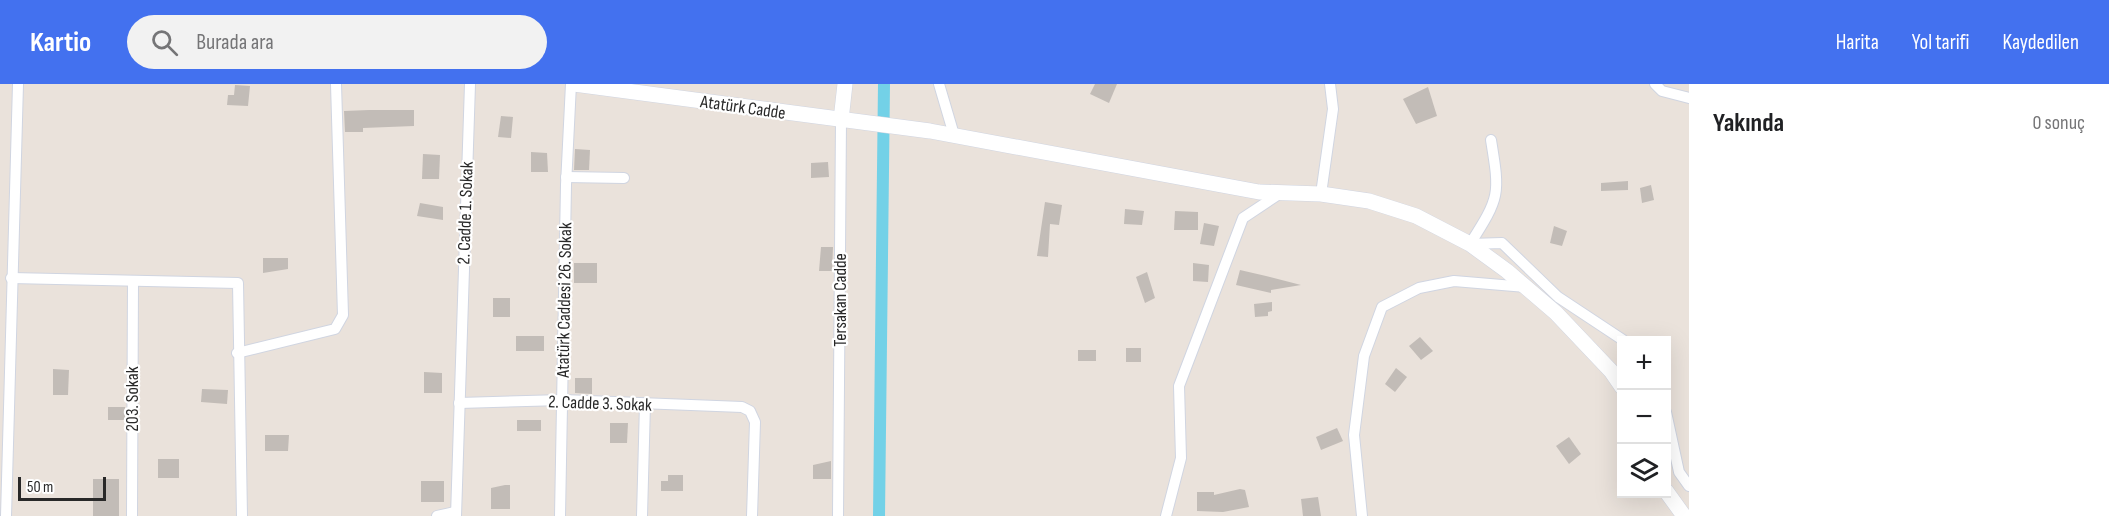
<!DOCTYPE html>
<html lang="tr">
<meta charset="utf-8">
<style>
body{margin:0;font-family:"Sofia Sans Condensed",sans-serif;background:#f2f2f2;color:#202124}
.controls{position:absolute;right:18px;bottom:18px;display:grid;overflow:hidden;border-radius:0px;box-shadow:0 6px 24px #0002}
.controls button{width:54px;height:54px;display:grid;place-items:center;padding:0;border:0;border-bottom:2px solid #e0e0e0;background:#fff;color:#202124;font:30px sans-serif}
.scale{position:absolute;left:18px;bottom:15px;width:88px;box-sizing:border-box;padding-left:6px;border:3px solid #282828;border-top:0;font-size:16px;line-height:21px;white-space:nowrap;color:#282828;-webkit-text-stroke:4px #fff;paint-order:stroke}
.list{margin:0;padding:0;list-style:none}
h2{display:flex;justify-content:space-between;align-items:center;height:78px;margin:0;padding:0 24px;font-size:26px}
h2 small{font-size:20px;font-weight:400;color:#757577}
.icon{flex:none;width:33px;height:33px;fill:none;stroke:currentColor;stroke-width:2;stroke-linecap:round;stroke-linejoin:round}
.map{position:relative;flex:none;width:1689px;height:432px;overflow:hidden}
header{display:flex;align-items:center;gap:36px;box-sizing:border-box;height:84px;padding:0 30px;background:#4371ef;color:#fff}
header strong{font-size:28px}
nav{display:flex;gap:33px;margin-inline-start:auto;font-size:21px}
.search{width:420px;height:54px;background:#f2f2f2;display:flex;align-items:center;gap:15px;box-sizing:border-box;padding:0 21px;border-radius:33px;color:#757577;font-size:22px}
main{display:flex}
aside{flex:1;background:#fff}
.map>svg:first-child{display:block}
</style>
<header>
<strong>Kartio</strong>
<div class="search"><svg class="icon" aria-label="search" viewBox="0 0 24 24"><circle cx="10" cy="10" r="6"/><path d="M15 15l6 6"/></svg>Burada ara</div>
<nav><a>Harita</a><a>Yol tarifi</a><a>Kaydedilen</a></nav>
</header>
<main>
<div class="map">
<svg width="1689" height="432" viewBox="0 0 1689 432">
<rect width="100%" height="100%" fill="#eae2db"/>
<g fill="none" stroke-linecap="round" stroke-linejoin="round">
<polyline stroke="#73d1e7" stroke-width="12" points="879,432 884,0"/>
</g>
<g fill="#c2bcb7">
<polygon points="1095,0 1117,0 1109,19 1090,10"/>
<polygon points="235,1 250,2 248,22 227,21 228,11 234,11"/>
<polygon points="1428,3 1437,32 1416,40 1403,15"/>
<polygon points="369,26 414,26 414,42 363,44 363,48 345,48 344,27"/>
<polygon points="501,32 513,33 511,54 498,53"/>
<polygon points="575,65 590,66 589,86 574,86"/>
<polygon points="531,68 547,69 548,88 531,88"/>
<polygon points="423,70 440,71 439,95 422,95"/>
<polygon points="828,78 829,93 811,94 811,79"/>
<polygon points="1628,97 1628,106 1601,107 1601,99"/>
<polygon points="1651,101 1654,116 1642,119 1640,104"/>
<polygon points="1045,118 1062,121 1059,141 1050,140 1048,173 1037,172"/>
<polygon points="420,119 443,123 443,136 417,132"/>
<polygon points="1125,125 1144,127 1142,141 1124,140"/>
<polygon points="1175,127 1198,128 1198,146 1174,146"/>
<polygon points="1204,139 1219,142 1214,162 1200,160"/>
<polygon points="1554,142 1567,147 1562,162 1550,159"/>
<polygon points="821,163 833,163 832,187 819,187"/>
<polygon points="263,174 288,174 288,185 263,189"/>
<rect x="574" y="179" width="23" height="20"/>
<polygon points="1193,179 1209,181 1208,198 1193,197"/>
<polygon points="1240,186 1266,192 1301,201 1271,206 1271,209 1236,201"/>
<polygon points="1147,188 1155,214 1145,219 1136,193"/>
<rect x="493" y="214" width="17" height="19"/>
<polygon points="1272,218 1272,227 1268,228 1268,232 1255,233 1254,220"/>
<rect x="516" y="252" width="28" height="15"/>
<polygon points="1420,253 1433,267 1421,276 1409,262"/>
<rect x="1126" y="264" width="15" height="14"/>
<rect x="1078" y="266" width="18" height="11"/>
<polygon points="1396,284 1407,293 1395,308 1385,300"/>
<polygon points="53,285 69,286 68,311 53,311"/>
<polygon points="424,288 442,289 442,309 424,309"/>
<polygon points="575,294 592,294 592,310 575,309"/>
<polygon points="202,305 228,306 227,320 201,318"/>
<rect x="108" y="323" width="17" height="13"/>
<rect x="517" y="336" width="24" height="11"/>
<polygon points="610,339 628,339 627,359 610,359"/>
<polygon points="1337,344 1343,357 1321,366 1316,353"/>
<polygon points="265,351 289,351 288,367 265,367"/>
<polygon points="1569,353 1581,370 1569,380 1556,362"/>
<rect x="158" y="375" width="21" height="19"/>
<polygon points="831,377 831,395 813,395 813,381"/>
<polygon points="668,391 683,391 683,407 661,407 661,397 668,397"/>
<rect x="93" y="395" width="26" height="37"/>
<rect x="421" y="397" width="23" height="21"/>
<polygon points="505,401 510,401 510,425 491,425 491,404"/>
<polygon points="1240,405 1245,406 1249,423 1223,428 1197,427 1197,408 1214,408 1214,411"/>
<polygon points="1318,413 1321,432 1303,432 1301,415"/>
</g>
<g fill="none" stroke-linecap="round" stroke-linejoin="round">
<defs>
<g id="street">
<polyline points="939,0 954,51"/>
<polyline points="1655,0 1662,7 1689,14"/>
<polyline points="566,93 624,94"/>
<polyline points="1321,110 1333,25 1330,0"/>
<polyline points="1470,160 1502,159 1558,213 1623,256"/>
<path d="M1470,160C1500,113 1500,111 1491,56"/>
<polyline points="11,194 238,199 242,432"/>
<polyline points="237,269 335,245 343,231 336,0"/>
<polyline points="459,319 563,316 742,323 750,327 755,338 752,432"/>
<polyline points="1666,328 1679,388 1689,402"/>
<polyline points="6,432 18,0"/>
<polyline points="132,432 133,197"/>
<polyline points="437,432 455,428"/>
<polyline points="456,432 470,0"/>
<polyline points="560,432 566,101 571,0"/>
<polyline points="642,432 645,320"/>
<polyline points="838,432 841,36"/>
<polyline points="1166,432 1181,374 1179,302 1243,134 1282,108"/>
<polyline points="1362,432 1354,351 1364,272 1382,223 1419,204 1454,197 1526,203"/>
</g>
<g id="secondary">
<polyline points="574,0 930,47 1259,108 1321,110 1369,117 1416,132 1470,160 1507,187 1556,229 1611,287 1622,303"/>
<polyline points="841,36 845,0"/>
<polyline points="1666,407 1684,432"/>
</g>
</defs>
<use href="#street" stroke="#d0d5e1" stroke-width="12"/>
<use href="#secondary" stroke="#d0d5e1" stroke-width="16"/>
<use href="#street" stroke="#fff" stroke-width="10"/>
<use href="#secondary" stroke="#fff" stroke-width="15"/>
</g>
<g text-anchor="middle" stroke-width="4.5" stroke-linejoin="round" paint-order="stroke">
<g font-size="18" fill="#282828" stroke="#fff">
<text transform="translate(743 23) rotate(8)" y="6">Atatürk Cadde</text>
<text transform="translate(465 129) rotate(-88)" y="6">2. Cadde 1. Sokak</text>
<text transform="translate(564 216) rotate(-89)" y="6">Atatürk Caddesi 26. Sokak</text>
<text transform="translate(840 216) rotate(-90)" y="6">Tersakan Cadde</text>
<text transform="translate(132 315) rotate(-90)" y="6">203. Sokak</text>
<text transform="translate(600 319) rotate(2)" y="6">2. Cadde 3. Sokak</text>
</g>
</g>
</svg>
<div class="controls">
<button>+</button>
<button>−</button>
<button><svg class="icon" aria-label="layers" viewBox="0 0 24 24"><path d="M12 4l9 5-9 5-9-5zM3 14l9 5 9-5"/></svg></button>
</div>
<div class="scale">50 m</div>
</div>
<aside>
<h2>Yakında<small>0 sonuç</small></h2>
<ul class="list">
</ul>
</aside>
</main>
